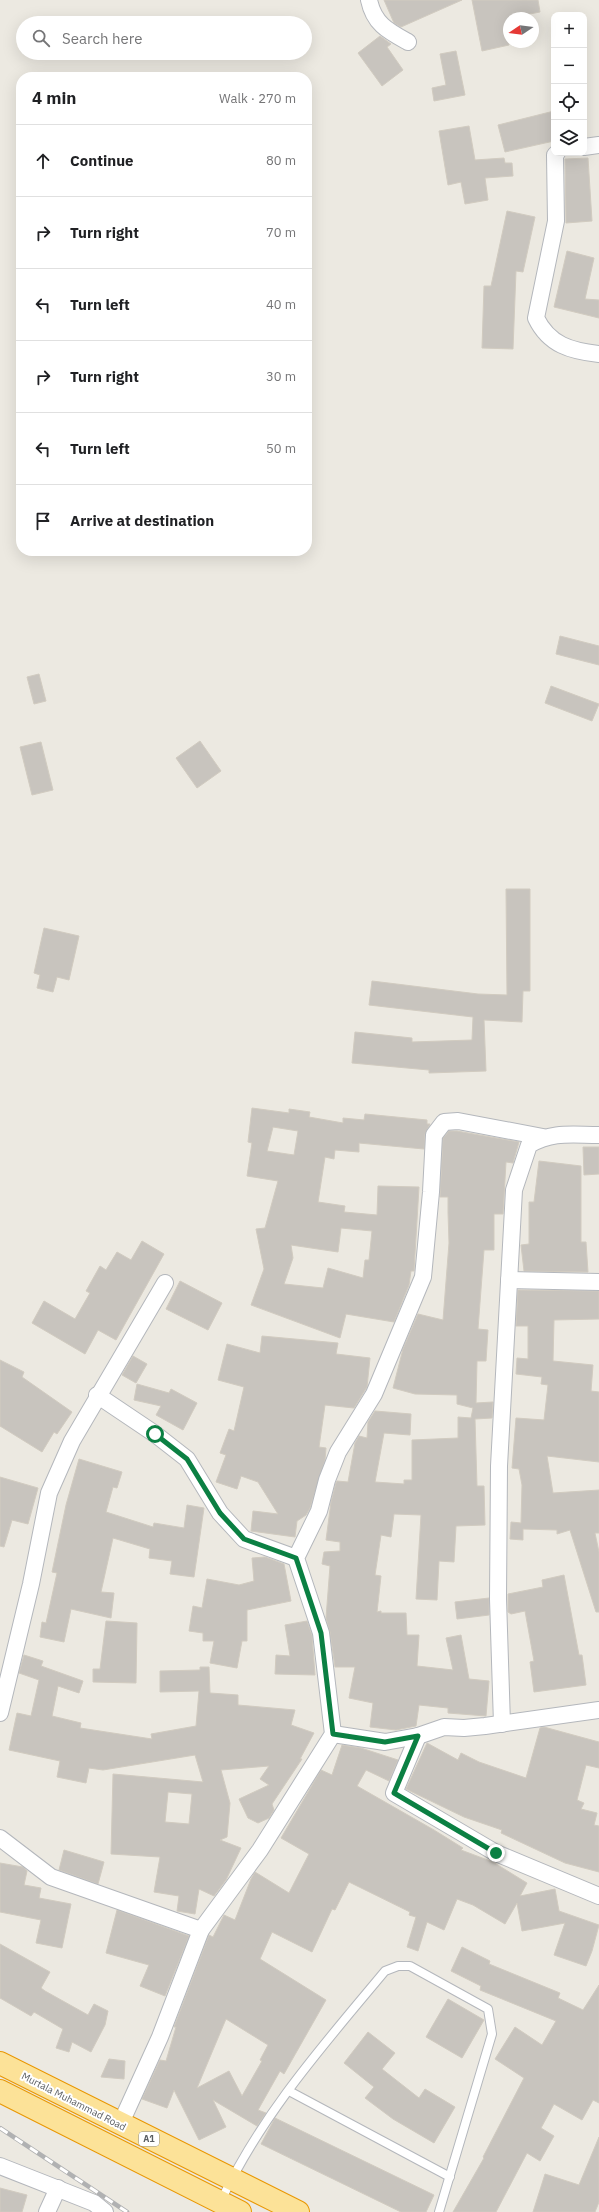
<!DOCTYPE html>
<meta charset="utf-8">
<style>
body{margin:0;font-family:"IBM Plex Sans",sans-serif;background:#f6f6f6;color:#202124}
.controls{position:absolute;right:12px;top:12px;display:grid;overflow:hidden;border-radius:8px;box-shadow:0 4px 16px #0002}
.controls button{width:36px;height:36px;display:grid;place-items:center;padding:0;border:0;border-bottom:1px solid #e0e0e0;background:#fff;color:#202124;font:20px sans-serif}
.compass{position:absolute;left:503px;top:12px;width:36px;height:36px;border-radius:50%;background:#fff;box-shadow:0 4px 16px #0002;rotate:257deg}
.stop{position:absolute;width:12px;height:12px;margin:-9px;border:3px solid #0b8043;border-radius:50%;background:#fff}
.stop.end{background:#0b8043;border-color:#fff;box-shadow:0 1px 4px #0008}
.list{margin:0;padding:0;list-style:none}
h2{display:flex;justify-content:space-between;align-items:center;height:52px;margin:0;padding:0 16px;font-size:17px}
h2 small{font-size:13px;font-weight:400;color:#757577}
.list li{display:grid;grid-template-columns:26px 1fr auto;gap:12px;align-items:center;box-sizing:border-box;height:72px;padding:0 16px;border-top:1px solid #e0e0e0}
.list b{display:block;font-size:15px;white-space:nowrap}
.list em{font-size:13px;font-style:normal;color:#757577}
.icon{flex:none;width:22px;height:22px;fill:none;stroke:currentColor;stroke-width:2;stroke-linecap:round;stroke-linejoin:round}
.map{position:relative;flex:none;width:599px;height:2212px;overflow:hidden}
.search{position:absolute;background:#fff;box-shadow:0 4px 16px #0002;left:16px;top:16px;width:296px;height:44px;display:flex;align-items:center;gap:10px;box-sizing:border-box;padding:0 14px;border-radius:22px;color:#757577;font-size:15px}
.panel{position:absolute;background:#fff;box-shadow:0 4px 16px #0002;left:16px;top:72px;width:296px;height:484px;border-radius:16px}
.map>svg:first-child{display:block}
</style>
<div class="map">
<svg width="599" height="2212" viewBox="0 0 599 2212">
<rect width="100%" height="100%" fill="#ece9e1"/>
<g fill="#c8c4be" stroke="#d1cbc0" fill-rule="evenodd">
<polygon points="384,0 462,0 401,27 394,23"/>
<polygon points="472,0 538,0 540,12 509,18 509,45 482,51"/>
<polygon points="380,36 391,44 387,47 403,70 382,86 358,53"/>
<polygon points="456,51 465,95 434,101 432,88 446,85 440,54"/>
<polygon points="554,111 554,141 505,152 498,125"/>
<polygon points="469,126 475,160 504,158 505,163 512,163 513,176 485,178 488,200 465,204 461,182 448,185 439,131"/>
<polygon points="588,158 592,221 566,223 565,159"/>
<polygon points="507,211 535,217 523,272 516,271 513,349 482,348 484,286 491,286"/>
<polygon points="567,251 594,258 585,299 599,300 599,318 554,307"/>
<polygon points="560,636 599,646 599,665 556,654"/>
<polygon points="39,674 46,701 34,704 27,677"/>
<polygon points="551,686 599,704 592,721 545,703"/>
<polygon points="200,741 221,771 197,788 176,758"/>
<polygon points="41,742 53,790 32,795 20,747"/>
<polygon points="506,889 530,889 530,991 523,991 522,1022 484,1020 486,1071 429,1073 429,1070 352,1063 355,1032 412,1038 412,1042 472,1040 473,1017 369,1005 372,981 478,994 507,995"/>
<polygon points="44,928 79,936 69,980 57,977 53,992 37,988 40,975 34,973"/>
<path d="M252,1108L289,1113V1109L310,1112L309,1117L343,1123V1118L364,1120L365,1114L427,1120V1124H430L425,1134L424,1149L359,1143V1152L335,1150L334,1159L325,1157L318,1202L345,1206L344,1212L377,1215L378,1186L419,1187L414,1271H411L409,1285L394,1322L346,1314L340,1338L251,1305L264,1269L256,1229L265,1228L278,1181L247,1176L252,1143L248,1142ZM273,1127L298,1131L294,1155L267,1151ZM341,1228L372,1231L369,1260H365L363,1278L328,1268L323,1288L284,1284L293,1258L291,1245L338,1252Z"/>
<polygon points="449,1131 457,1131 519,1142 513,1163 506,1162 503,1214 494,1214 494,1250 484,1250 478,1329 488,1330 486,1361 477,1361 476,1403 493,1402 492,1418 475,1419 477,1486 484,1486 485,1525 456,1526 454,1562 439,1561 437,1600 416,1599 421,1515 394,1514 391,1537 381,1535 375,1575 381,1576 377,1612 381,1611 381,1613 406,1613 407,1635 419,1635 417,1666 453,1670 446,1638 461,1635 469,1679 489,1681 486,1716 448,1713 448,1708 419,1705 416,1726 396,1730 370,1727 373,1703 349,1698 355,1667 335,1667 330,1632 326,1618 330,1566 322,1564 324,1552 340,1551 340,1542 326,1540 331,1502 336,1483 337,1481 348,1482 355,1443 359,1436 367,1438 368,1422 375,1411 411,1414 410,1435 384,1433 375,1482 404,1484 404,1480 412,1480 412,1440 458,1438 458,1417 471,1418 473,1408 457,1404 457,1395 415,1394 393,1388 403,1349 418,1314 443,1320 449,1243 448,1212 448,1197 440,1197 443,1138"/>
<polygon points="583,1147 599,1147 599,1174 584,1175"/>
<polygon points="539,1161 581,1166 581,1242 586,1242 588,1272 524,1271 521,1245 529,1244 529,1202 534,1202"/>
<polygon points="142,1241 164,1254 116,1340 98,1330 85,1354 32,1323 44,1301 75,1319 90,1293 86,1291 100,1266 106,1270 117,1252 131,1260"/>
<polygon points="180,1281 222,1303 208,1330 166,1309"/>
<polygon points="518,1290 599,1291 599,1319 554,1320 553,1361 593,1365 591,1391 599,1392 599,1462 547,1456 553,1493 599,1490 599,1533 595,1533 599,1552 599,1612 596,1612 570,1530 557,1534 557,1530 523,1529 523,1540 510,1539 511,1522 521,1523 522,1485 519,1469 512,1468 516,1418 544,1420 548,1385 541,1384 542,1377 516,1374 517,1358 528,1359 528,1326 516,1326"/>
<polygon points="262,1336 338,1343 336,1354 370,1358 367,1387 354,1408 325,1405 319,1447 326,1448 325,1460 310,1508 306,1515 297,1521 295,1537 251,1531 253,1511 278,1514 258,1482 241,1476 237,1489 216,1482 226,1455 220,1453 229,1429 234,1431 244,1387 218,1380 227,1344 260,1353"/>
<polygon points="133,1356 147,1364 136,1383 122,1375"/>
<polygon points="0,1360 24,1372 22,1377 72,1412 57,1434 54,1432 42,1452 0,1426"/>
<polygon points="137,1384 169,1393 171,1389 197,1403 183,1430 156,1415 161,1406 134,1400"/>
<polygon points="79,1459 122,1472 117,1488 113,1487 106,1512 153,1527 154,1523 184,1528 187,1505 204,1508 194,1577 170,1574 172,1561 149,1558 150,1549 113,1538 101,1592 114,1593 111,1618 71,1609 64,1642 40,1637 42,1622 46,1623 57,1573 52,1572 66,1505"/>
<polygon points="0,1477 38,1488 28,1524 12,1520 4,1547 0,1546"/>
<polygon points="265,1557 284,1564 291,1601 247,1610 247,1641 242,1641 237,1668 210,1663 214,1641 203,1641 203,1633 189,1631 193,1606 202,1608 207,1579 239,1585 254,1581 252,1558"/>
<polygon points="564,1575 579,1655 582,1655 586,1685 534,1692 530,1662 534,1661 525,1611 511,1614 508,1612 508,1594 543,1587 542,1580"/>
<polygon points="489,1598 489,1615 457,1619 455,1602"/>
<polygon points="106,1621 137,1623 136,1683 93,1682 93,1669 100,1669"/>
<polygon points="307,1621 312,1635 315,1675 275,1674 276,1655 290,1656 285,1625"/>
<path d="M24,1655L43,1661L41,1666L83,1681L79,1693L58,1686L52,1716L81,1723L80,1728L152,1739L151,1734L196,1726L199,1691L160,1692V1671L200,1670V1667H209L210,1693L238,1695V1705L295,1710L291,1725L314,1733L300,1759H302L272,1804L274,1810L269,1818L258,1823L248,1818L239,1799L269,1785L260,1779L269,1766L221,1770L230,1803L227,1837L220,1840L241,1848L226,1880L214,1896L199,1889L195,1914L177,1911L179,1896L154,1892L160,1857L111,1854L113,1774L203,1782L195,1755L103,1770L89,1768L86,1783L57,1777L60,1761L9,1750L17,1713L31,1716L39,1680L19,1673ZM168,1792L192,1794L189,1824L165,1822Z"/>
<polygon points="544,1727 599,1742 599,1768 586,1765 577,1800 584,1803 581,1809 597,1813 594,1825 599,1826 599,1872 565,1863 501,1833 502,1830 464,1817 406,1789 427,1743 458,1760 461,1753 479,1762 526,1778 540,1728"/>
<path d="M342,1745L361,1748L398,1760L389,1781L366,1770L357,1786L434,1830L463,1848L461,1850L493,1862L527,1883L520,1896L555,1889L559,1911L599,1925L592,1951L586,1966L554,1955L565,1923L522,1931L517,1903L505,1924L473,1905L457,1899L444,1930L427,1922L418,1951L407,1947L416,1917L409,1915L410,1912L349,1882L335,1910L332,1909L312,1952L272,1932L260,1959L326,2000L284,2074L280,2071L258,2110L266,2113L257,2126L213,2100L226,2127L199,2140L174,2090L167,2108L142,2099L160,2060L166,2061L176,2027H174L209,1935L213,1937L224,1915L235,1920L251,1879L255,1872L289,1893L309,1854L281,1838L321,1770L332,1775ZM226,2019L268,2045L260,2060L262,2061L242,2096L229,2071L197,2088Z"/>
<polygon points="64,1850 104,1862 98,1884 59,1870"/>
<polygon points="0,1863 23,1867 27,1871 24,1885 41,1888 39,1898 71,1904 62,1948 36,1943 41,1920 0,1912"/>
<polygon points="117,1910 189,1936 165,1996 140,1986 149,1965 106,1953"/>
<polygon points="0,1944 50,1972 41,1988 45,1991 88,2015 94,2004 108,2011 105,2025 91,2052 72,2042 69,2052 56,2048 63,2029 34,2012 31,2016 0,1998"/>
<polygon points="462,1947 490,1961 489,1964 560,1993 558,1998 583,2010 599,1985 599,2103 593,2100 582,2120 554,2104 541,2128 554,2136 540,2161 527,2153 496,2212 453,2212 484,2158 483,2157 524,2078 495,2059 515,2027 542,2045 556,2021 480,1990 481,1986 451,1971"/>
<polygon points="448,1999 484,2020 462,2058 426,2037"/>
<polygon points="368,2032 395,2053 382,2069 419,2098 425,2089 455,2107 434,2143 393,2119 365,2098 374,2087 344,2063"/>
<polygon points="109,2059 125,2061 124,2079 101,2077"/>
<polygon points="275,2118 434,2195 426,2212 401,2212 261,2144"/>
<polygon points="599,2137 599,2202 595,2212 533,2212 545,2174 579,2185"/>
<polygon points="0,2188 27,2195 22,2212 0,2212"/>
</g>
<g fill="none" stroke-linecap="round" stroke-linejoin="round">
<defs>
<g id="service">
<polyline points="289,2091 450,2177"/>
<path d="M221,2201C261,2115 325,2043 385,1971L398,1966H410L488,2009L492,2034L439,2212"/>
</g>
<g id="minor">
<path d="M369,0C374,24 388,31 408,42"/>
<polyline points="584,147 599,145"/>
<path d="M557,153L555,155L556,221L536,318C549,345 571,351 599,354"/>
<polyline points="509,1280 599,1282"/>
<polyline points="97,1395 155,1434 187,1459 220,1513 244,1539 296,1558"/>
<polyline points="0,1713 31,1584 49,1493 72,1441 165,1283"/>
<path d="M502,1724L498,1599L499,1466L514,1190L529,1145C553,1131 572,1135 599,1135"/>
<polyline points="333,1734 385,1742 418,1736 444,1727 464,1728 485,1726 599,1710"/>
<polyline points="418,1736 394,1793 496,1853 599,1896"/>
<polyline points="0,1838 51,1877 201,1930"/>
<polyline points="120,2125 160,2037 201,1930 260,1850 333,1734 321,1633 296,1558 319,1511 327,1480 338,1452 374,1394 423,1277 431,1192 434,1135 444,1122 458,1121 543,1137"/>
<polyline points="0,2166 94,2203 105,2212"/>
<polyline points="47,2212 58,2188"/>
</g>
<g id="trunk">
<polyline points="0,2063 298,2212"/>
<polyline points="0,2091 240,2212"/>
</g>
</defs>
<use href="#service" stroke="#b4b7bc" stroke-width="10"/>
<use href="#minor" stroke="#b4b7bc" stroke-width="18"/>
<use href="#trunk" stroke="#e99804" stroke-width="24"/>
<use href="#service" stroke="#fff" stroke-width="8"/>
<use href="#minor" stroke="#fff" stroke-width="16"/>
<use href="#trunk" stroke="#fce298" stroke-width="22"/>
<defs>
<polyline id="rail" points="0,2128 127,2212"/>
</defs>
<use href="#rail" stroke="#b0b1b2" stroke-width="4.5"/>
<use href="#rail" stroke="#fff" stroke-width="3" stroke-dasharray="9" stroke-linecap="butt"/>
</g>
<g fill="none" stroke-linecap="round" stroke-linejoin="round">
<polyline stroke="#0b8043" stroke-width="5" points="155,1434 187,1459 220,1513 244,1539 296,1558 321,1633 333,1734 385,1742 418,1736 394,1793 496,1853"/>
</g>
<g text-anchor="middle" stroke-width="4" stroke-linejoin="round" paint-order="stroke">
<rect fill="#fff" stroke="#8c8e91" stroke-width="1" x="139" y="2132" width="20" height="14" rx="3"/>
<g font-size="9" font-weight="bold" fill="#5a5e62">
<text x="149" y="2142">A1</text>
</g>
<g font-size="10" fill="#5a5e62" stroke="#fff">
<text transform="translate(74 2101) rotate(27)" y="4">Murtala Muhammad Road</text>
</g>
</g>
</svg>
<div class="controls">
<button>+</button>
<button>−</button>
<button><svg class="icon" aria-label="locate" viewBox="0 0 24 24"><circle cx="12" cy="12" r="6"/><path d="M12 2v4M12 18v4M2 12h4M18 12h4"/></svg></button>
<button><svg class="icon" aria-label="layers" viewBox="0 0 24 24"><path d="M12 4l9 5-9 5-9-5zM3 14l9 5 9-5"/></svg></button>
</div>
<svg class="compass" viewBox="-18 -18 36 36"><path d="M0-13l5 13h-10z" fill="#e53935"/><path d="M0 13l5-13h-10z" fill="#757577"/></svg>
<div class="stop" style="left:155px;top:1434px"></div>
<div class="stop end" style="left:496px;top:1853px"></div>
<div class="search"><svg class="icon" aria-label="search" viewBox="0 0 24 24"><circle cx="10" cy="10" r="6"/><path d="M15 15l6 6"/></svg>Search here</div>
<section class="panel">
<h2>4 min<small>Walk · 270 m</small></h2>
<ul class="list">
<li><svg class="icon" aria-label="ahead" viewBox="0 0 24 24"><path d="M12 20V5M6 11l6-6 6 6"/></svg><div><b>Continue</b></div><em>80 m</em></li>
<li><svg class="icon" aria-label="right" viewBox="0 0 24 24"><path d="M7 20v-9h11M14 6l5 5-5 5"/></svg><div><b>Turn right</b></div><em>70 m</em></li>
<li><svg class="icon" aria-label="left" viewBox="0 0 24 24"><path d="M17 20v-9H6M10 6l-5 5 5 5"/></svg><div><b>Turn left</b></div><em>40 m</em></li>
<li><svg class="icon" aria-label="right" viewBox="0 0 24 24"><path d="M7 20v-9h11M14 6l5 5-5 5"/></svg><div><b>Turn right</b></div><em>30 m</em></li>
<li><svg class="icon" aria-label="left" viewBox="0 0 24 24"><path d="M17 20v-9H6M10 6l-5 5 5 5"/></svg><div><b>Turn left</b></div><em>50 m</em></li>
<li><svg class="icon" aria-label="arrive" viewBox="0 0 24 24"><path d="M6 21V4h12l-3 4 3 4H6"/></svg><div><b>Arrive at destination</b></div></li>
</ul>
</section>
</div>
